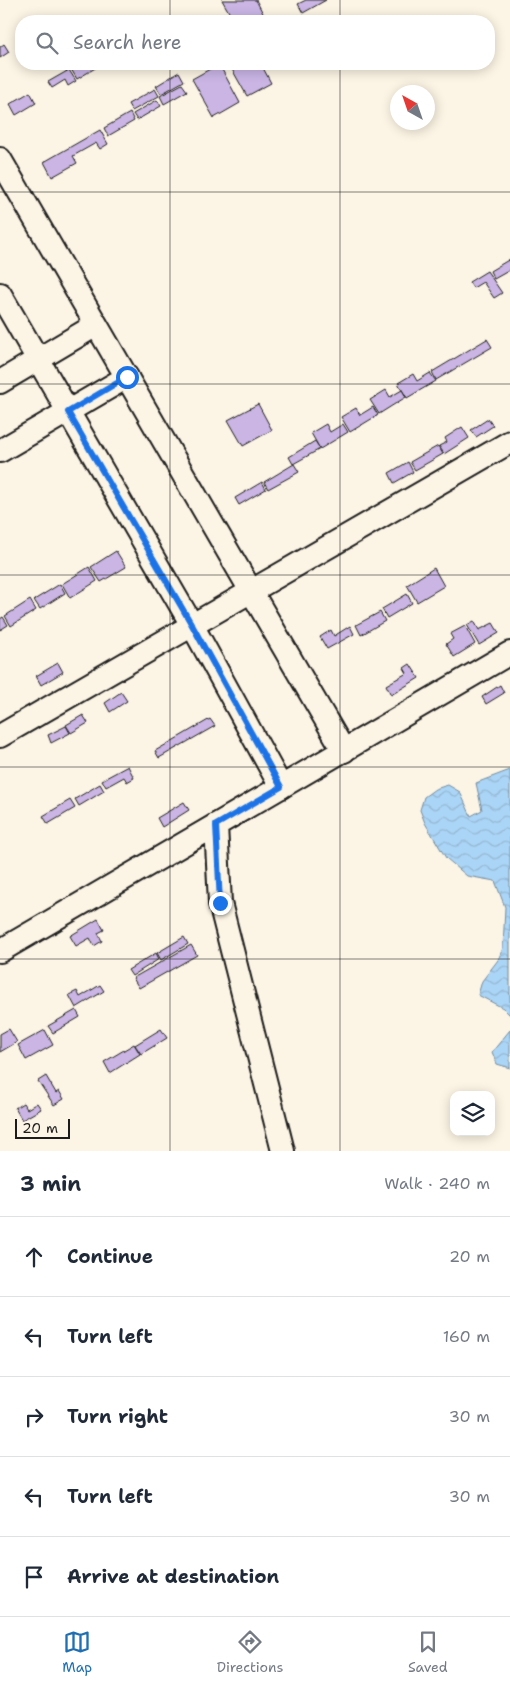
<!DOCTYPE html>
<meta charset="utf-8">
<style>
body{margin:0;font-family:"Shantell Sans",sans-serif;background:#f6f6f7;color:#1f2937}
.controls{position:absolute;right:15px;bottom:15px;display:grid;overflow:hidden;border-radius:10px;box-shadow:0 2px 12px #0003}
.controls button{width:45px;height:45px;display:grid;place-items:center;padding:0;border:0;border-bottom:1px solid #e0e1e3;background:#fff;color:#1f2937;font:25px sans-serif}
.compass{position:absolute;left:390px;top:85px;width:45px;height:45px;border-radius:50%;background:#fff;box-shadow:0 2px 12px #0003;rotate:320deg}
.scale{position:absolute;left:15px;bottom:12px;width:55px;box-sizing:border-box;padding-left:5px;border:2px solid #1c1c1c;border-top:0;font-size:14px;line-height:18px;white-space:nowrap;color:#1c1c1c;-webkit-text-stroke:4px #fcf5e5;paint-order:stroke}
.stop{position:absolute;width:15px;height:15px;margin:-11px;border:4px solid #1a73e8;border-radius:50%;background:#fff}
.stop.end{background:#1a73e8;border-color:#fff;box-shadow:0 1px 5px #0008}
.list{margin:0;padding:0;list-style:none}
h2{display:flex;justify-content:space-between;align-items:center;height:65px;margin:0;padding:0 20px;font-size:21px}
h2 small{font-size:16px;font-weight:400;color:#747a83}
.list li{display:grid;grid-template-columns:32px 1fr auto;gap:15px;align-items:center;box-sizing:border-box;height:80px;padding:0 20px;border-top:1px solid #e0e1e3}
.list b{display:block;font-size:19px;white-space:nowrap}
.list em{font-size:16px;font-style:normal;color:#747a83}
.icon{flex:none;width:28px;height:28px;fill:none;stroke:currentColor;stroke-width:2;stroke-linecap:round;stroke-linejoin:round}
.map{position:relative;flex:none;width:510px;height:1151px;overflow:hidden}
.search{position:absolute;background:#fff;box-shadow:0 2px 12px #0003;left:15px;right:15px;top:15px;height:55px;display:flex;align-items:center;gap:12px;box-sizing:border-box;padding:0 18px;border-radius:20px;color:#747a83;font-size:19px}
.sheet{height:465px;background:#fff}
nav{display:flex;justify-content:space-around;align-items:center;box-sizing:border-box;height:70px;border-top:1px solid #e0e1e3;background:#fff;font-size:14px;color:#747a83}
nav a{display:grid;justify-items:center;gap:2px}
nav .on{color:#1f6fb2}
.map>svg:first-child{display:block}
</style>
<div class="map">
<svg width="510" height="1151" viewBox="0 0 510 1151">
<defs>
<pattern id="water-waves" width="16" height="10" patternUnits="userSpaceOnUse" patternTransform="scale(1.25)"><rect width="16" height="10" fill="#abd5f6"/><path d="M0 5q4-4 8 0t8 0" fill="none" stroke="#93b6d2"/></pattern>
</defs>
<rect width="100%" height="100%" fill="#fcf5e5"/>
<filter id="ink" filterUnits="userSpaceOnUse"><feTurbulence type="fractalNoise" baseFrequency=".02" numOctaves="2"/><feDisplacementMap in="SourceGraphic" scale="10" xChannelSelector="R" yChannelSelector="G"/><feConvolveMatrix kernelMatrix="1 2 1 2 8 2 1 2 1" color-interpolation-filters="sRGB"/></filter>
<g filter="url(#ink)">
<g fill="url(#water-waves)" stroke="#728b9f">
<polygon points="510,770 510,1015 503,1008 478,995 482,981 498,960 503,948 505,907 495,881 467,876 446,858 425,823 420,810 424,797 435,789 448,785 460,792 471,816 482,810 476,783"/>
<polygon points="510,1030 510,1068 497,1064 492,1052"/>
</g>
<g fill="#cab5e5" stroke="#1c1c1c">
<polygon points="222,0 256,0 266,19 262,21 234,21"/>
<polygon points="306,0 326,0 303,13 298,4"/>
<polygon points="4,44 9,52 0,58 0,47"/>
<polygon points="80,64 95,64 97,67 77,79 71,69"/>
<polygon points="219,64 240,103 214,118 192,79"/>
<polygon points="229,64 261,64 271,83 247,96"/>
<polygon points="69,70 76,81 68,86 65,80 52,88 48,82"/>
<polygon points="179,72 184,81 161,94 156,86"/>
<polygon points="182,84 187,91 164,104 160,96"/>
<polygon points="155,89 159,96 132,111 128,104"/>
<polygon points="30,92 36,103 16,115 10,104"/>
<polygon points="157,100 161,106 137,120 133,114"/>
<polygon points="130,113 134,121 108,136 104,128"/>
<polygon points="100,130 108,144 100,149 96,143 73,156 77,163 52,177 44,162"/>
<polygon points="510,259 510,270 494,279 490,271"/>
<polygon points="487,271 502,293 494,298 483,282 473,288 469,282"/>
<polygon points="487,339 492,347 436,380 432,372"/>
<polygon points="430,373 436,381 407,398 398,383 413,374 417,381"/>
<polygon points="386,390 390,397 402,390 406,397 379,414 370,400"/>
<polygon points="258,404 272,430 243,446 228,420"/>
<polygon points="373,407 378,415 350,432 341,417 356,408 360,415"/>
<polygon points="488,419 493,426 476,437 471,430"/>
<polygon points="326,424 330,432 343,424 348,432 320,449 311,433"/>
<polygon points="462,427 469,438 444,454 439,446 447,442 445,438"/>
<polygon points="315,441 320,449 293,464 289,457"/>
<polygon points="438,446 443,454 415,470 410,462"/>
<polygon points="408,462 413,472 394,483 389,473"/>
<polygon points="294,464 299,472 268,489 264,482"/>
<polygon points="262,482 266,489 239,505 235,498"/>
<polygon points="116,551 126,567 101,582 91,567"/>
<polygon points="89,567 97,581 70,598 62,584"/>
<polygon points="434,568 444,586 417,602 407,585"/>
<polygon points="60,584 65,593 40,609 34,600"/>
<polygon points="407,594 412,603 387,618 382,609"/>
<polygon points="30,600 36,610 11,626 5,616"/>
<polygon points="380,612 385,621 361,635 356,625"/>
<polygon points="3,617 8,625 0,630 0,619"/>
<polygon points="474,621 479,630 493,623 499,633 479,645 467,625"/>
<polygon points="350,626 354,634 327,649 320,637 331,630 334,636"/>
<polygon points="465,626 475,644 454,657 446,644 453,639 450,634"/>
<polygon points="58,663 63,672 41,685 36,676"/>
<polygon points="410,664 419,678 391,695 386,685 407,673 404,668"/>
<polygon points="500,685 504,693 486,704 482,697"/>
<polygon points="121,692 127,701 110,712 105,703"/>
<polygon points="83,715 88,723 71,733 66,725"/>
<polygon points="210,719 215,726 159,758 155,751"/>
<polygon points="66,726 70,733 51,743 48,735"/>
<polygon points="128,766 134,778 127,782 124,777 106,787 102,780"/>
<polygon points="100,784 104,791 79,806 75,799"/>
<polygon points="70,800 75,808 48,824 43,816"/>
<polygon points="184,802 189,810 162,827 157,818"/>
<polygon points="98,919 104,930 98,933 102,941 94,946 90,938 76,946 70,936"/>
<polygon points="184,937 188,944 161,960 157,953"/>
<polygon points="191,945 197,955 139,988 133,978"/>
<polygon points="156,953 159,959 132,976 128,970"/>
<polygon points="100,985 104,991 76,1008 69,995 77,991 80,997"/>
<polygon points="76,1010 80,1017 53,1033 48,1026"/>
<polygon points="9,1029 17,1042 0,1052 0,1034"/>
<polygon points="161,1029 167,1038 141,1054 135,1045"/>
<polygon points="45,1030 53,1045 26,1060 18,1045"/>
<polygon points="134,1044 140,1054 110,1073 104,1062"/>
<polygon points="46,1076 56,1093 59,1091 64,1099 54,1105 38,1081"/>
<polygon points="23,1103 27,1109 37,1103 41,1109 22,1120 15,1108"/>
</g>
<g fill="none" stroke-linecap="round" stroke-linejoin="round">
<defs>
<g id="minor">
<polyline points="0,159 344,751"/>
<polyline points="0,294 192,625 281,787"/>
<polyline points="0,382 96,325"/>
<polyline points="0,451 127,377"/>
<polyline points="0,736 510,442"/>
<polyline points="0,951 216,825"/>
<polyline points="283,1151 220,903 216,825 510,653"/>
</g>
</defs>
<use href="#minor" stroke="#1c1c1c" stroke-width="26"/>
<use href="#minor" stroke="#fcf5e5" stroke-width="22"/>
</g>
</g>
<g fill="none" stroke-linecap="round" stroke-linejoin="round" filter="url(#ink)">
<polyline stroke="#1a73e8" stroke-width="6" points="127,377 68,412 192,625 281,787 216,825 220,903"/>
</g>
<path fill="none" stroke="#1c1c1c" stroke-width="1" stroke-opacity="0.55" d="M170,0V21M340,0V21M170,64V1151M340,64V1151M0,192H510M0,384H510M0,575H510M0,767H510M0,959H510"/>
</svg>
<div class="controls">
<button><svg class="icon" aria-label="layers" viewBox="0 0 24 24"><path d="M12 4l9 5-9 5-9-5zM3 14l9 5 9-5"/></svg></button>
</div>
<svg class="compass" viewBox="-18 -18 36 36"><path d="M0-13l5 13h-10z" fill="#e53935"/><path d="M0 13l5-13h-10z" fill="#747a83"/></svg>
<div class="scale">20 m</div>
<div class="stop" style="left:127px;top:377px"></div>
<div class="stop end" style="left:220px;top:903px"></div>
<div class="search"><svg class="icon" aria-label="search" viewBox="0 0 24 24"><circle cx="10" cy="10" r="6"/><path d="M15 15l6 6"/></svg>Search here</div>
</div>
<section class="sheet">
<h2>3 min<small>Walk · 240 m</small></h2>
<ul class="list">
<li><svg class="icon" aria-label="ahead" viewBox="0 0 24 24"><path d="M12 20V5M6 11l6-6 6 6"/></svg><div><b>Continue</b></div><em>20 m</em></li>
<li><svg class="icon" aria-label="left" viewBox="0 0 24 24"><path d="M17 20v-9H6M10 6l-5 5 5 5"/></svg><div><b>Turn left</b></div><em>160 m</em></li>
<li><svg class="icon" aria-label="right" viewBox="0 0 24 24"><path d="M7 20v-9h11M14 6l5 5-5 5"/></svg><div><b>Turn right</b></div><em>30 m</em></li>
<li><svg class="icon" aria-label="left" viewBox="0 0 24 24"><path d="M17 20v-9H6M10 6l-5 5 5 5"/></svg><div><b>Turn left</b></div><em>30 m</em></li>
<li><svg class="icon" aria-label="arrive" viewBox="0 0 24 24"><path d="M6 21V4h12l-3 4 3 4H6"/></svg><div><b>Arrive at destination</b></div></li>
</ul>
</section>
<nav>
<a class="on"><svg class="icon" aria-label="map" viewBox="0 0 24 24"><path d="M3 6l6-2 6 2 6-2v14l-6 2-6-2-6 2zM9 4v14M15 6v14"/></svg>Map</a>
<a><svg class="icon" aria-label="directions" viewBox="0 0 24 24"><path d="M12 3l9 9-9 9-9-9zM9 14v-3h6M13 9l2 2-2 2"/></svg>Directions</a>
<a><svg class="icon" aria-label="saved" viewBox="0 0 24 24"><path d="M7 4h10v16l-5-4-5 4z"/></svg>Saved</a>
</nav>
